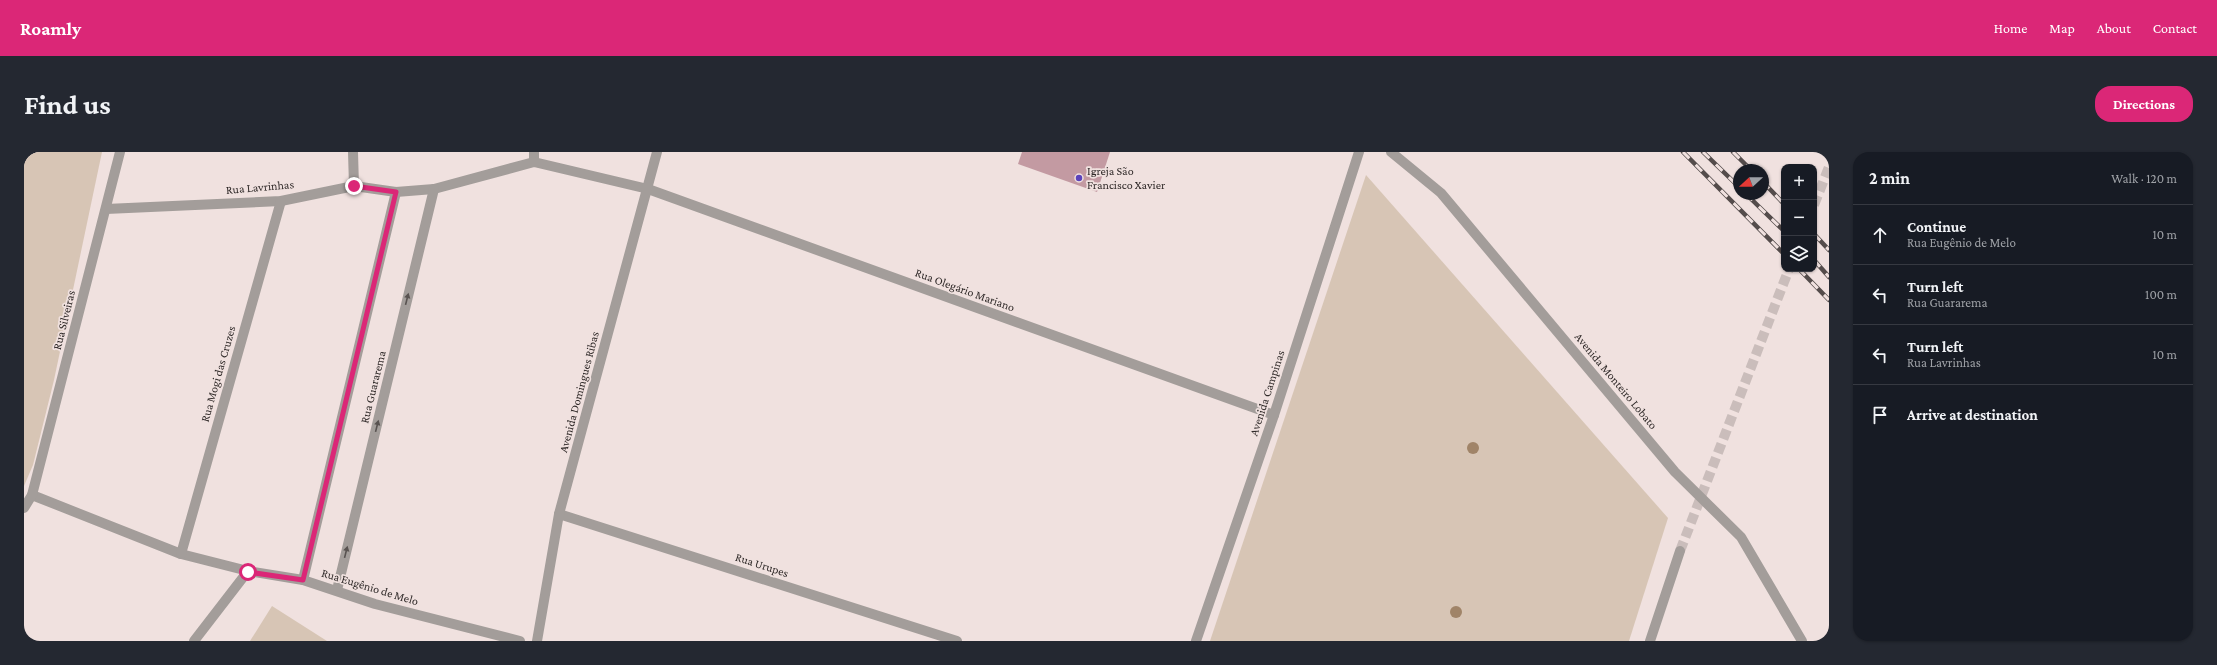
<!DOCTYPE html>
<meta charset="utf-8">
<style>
body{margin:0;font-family:"Crimson Pro",serif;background:#242831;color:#f1f3f6}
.controls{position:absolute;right:12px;top:12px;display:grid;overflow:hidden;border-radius:8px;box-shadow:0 1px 3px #0004}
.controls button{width:36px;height:36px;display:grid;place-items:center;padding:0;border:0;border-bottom:1px solid #363941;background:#171b24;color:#f1f3f6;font:20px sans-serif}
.compass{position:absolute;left:1709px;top:12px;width:36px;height:36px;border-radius:50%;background:#171b24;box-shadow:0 1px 3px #0004;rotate:249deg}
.stop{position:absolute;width:12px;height:12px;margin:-9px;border:3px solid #db2777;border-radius:50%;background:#fff}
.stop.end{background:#db2777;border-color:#fff;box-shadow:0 1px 4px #0008}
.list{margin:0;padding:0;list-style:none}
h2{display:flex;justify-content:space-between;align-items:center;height:52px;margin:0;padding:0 16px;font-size:17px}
h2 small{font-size:13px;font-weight:400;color:#9ea1a6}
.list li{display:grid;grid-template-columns:26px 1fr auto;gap:12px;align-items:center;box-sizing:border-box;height:60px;padding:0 16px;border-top:1px solid #363941}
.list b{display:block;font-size:15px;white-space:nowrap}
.list p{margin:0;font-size:13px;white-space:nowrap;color:#9ea1a6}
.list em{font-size:13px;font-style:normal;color:#9ea1a6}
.icon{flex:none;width:22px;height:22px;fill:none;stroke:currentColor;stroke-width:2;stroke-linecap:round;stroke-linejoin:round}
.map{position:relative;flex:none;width:1805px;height:489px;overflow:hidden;border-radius:16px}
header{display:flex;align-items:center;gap:24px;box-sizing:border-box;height:56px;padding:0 20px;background:#db2777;color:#fff}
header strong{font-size:19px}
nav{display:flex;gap:22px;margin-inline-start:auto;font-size:14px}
.intro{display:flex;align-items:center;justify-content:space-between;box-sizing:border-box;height:96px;padding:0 24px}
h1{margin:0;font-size:28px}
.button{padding:10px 18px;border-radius:16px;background:#db2777;color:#fff;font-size:14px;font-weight:700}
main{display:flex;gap:24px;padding:0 24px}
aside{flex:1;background:#171b24;border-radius:16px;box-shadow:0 1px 3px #0004}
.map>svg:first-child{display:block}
</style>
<header>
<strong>Roamly</strong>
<nav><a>Home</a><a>Map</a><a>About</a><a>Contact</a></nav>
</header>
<div class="intro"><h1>Find us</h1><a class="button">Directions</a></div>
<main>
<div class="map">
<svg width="1805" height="489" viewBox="0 0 1805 489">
<rect width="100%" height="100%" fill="#f0e1df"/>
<g fill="#d7c5b5">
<polygon points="0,0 78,0 30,228 9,313 0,334"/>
<polygon points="1342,23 1644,366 1605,489 1186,489"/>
<polygon points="248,454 303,489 226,489"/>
</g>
<polygon fill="#c39aa2" points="998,0 1086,0 1073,40 994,12"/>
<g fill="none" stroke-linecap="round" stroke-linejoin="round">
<g stroke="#cabdbb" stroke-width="10" stroke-dasharray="10 5" stroke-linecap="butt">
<polyline points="1790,53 1805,15"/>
<polyline points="1656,399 1765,117"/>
</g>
<g stroke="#a39d9a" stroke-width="10">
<polyline points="329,0 330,34"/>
<polyline points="510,0 510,10"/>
<polyline points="1367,0 1417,41 1651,320 1717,385 1778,489"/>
<polyline points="82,57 257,49 330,34 372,40 410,37 510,10 624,37 1250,263"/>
<polyline points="8,343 157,402 224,419 279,428 351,452 496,489"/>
<polyline points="0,356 8,343 96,0"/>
<polyline points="535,362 933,489"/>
<polyline points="157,402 257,49"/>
<polyline points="279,428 372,40"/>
<polyline points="313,438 410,37"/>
<polyline points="170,489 224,419"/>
<polyline points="513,489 535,362 633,0"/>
<polyline points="1172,489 1250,263 1335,0"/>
</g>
<polyline stroke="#a39d9a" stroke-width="10" points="1626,489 1656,399"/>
<defs>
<g id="rail">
<polyline points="1659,0 1760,102"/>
<polyline points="1679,0 1715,35"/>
<polyline points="1709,0 1727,18"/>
<polyline points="1739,30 1760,52"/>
<polyline points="1722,42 1760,79"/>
<polyline points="1790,82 1805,98"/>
<polyline points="1790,108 1805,125"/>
<polyline points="1775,117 1805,148"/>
</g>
</defs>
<use href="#rail" stroke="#544c4b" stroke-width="4.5"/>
<use href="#rail" stroke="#f0e1df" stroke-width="3" stroke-dasharray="9" stroke-linecap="butt"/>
</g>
<g fill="#a08468">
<circle cx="1449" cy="296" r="6"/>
<circle cx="1432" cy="460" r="6"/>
</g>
<defs><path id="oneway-solid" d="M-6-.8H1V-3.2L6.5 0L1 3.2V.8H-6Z"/></defs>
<g fill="#595351">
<use href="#oneway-solid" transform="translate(383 147) rotate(-76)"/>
<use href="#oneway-solid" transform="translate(353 274) rotate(-76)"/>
<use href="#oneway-solid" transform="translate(322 400) rotate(-76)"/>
</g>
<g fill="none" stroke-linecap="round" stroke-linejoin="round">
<polyline stroke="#db2777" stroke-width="5" points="224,420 279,428 372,40 330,34"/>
</g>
<circle fill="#5b43bb" stroke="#f0e1df" stroke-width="1.5" cx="1055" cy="26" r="4"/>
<g text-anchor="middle" stroke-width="3.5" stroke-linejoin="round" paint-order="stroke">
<g font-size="12" fill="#312b2a" stroke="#f0e1df" text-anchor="start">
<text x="1063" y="23">Igreja São<tspan x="1063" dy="14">Francisco Xavier</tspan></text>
</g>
<g font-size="12" fill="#312b2a" stroke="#f0e1df">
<text transform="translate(236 35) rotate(-5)" y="4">Rua Lavrinhas</text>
<text transform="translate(941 138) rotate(20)" y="4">Rua Olegário Mariano</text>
<text transform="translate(40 168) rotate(-76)" y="4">Rua Silveiras</text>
<text transform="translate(194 222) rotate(-74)" y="4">Rua Mogi das Cruzes</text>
<text transform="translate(1592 229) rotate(50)" y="4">Avenida Monteiro Lobato</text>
<text transform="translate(349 235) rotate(-76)" y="4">Rua Guararema</text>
<text transform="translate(555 240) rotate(-75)" y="4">Avenida Domingues Ribas</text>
<text transform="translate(1243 241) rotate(-72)" y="4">Avenida Campinas</text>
<text transform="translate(738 413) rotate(18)" y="4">Rua Urupes</text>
<text transform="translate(346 435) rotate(17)" y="4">Rua Eugênio de Melo</text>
</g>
</g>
</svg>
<div class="controls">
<button>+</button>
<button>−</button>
<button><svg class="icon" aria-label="layers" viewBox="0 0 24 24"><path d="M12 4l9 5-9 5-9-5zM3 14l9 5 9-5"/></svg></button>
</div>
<svg class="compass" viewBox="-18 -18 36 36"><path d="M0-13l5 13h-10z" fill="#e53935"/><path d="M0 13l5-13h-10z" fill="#9ea1a6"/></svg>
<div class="stop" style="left:224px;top:420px"></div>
<div class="stop end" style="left:330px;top:34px"></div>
</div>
<aside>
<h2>2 min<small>Walk · 120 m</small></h2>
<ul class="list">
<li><svg class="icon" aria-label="ahead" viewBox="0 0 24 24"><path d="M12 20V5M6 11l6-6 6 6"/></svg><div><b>Continue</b><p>Rua Eugênio de Melo</p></div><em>10 m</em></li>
<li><svg class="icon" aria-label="left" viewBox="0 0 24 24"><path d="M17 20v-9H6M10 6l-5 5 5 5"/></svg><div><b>Turn left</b><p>Rua Guararema</p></div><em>100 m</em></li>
<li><svg class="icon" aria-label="left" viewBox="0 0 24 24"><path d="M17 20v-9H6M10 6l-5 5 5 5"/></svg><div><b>Turn left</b><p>Rua Lavrinhas</p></div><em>10 m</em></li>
<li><svg class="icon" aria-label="arrive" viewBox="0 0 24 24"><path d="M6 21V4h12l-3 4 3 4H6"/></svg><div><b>Arrive at destination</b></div></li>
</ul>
</aside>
</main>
